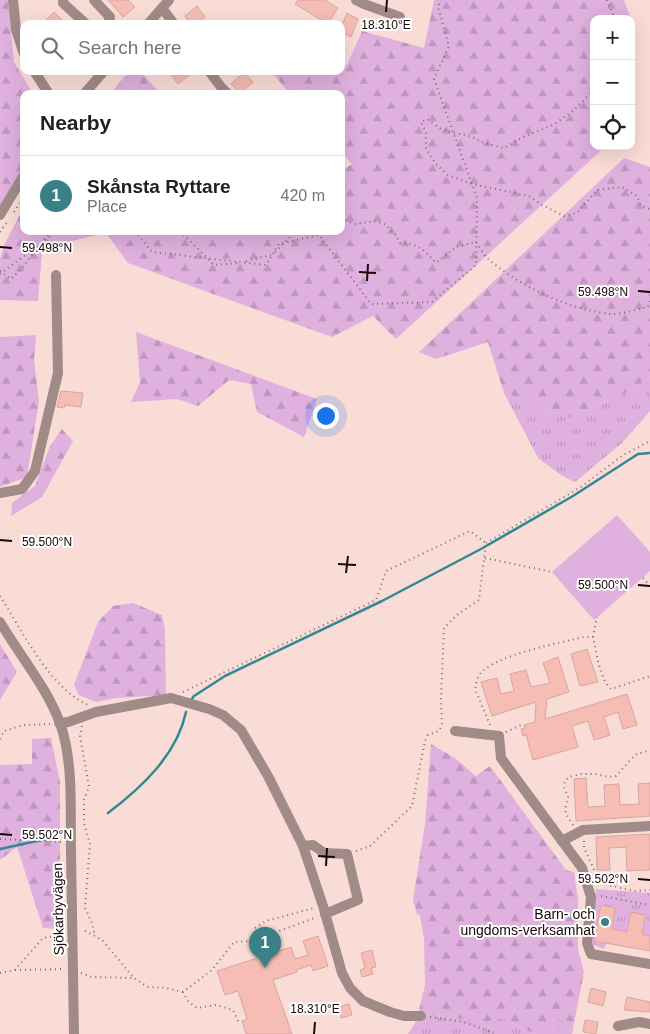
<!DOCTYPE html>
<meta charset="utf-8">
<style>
body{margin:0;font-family:Arial,sans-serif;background:#f2f2f2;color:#202124}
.controls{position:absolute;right:15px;top:15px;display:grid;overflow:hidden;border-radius:10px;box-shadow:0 5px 20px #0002}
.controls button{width:45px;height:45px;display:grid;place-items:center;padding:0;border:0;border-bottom:1px solid #e0e0e0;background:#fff;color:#202124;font:25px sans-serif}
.you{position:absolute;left:325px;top:415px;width:18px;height:18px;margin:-12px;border:4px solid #fff;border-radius:50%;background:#1a73e8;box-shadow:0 0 0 8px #1a73e833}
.badge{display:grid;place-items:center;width:32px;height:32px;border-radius:50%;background:#398089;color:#fff;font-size:16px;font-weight:700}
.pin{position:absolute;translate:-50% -41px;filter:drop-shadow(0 1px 2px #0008)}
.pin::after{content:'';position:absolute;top:26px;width:18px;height:15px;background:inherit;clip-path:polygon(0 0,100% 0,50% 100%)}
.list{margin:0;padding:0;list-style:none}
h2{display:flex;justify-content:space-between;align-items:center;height:65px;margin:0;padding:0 20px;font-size:21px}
h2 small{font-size:16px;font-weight:400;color:#757577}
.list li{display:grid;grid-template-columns:32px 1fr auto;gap:15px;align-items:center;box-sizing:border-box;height:80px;padding:0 20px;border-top:1px solid #e0e0e0}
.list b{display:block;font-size:19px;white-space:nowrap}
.list p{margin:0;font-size:16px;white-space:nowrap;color:#757577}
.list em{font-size:16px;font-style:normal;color:#757577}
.icon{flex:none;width:28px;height:28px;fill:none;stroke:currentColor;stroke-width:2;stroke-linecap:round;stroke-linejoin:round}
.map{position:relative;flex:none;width:650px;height:1034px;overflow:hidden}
.search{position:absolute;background:#fff;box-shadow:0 5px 20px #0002;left:20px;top:20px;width:325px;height:55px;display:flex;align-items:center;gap:12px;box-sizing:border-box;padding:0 18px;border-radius:10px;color:#757577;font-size:19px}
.panel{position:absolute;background:#fff;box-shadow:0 5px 20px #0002;left:20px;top:90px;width:325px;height:145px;border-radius:10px}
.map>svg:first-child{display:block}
</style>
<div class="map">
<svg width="650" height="1034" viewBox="0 0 650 1034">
<defs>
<pattern id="grass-tufts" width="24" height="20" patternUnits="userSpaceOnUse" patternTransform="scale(1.25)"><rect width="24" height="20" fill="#e0b0df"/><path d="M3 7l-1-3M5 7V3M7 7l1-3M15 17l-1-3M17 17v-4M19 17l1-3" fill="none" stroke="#bf96be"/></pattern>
<pattern id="forest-firs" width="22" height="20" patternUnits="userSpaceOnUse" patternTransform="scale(1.25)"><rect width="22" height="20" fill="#e0b0df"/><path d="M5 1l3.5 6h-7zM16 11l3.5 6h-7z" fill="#bf96be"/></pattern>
</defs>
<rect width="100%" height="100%" fill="#fadcd7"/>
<g fill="url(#grass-tufts)">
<polygon points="650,377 650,411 622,443 575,482 561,475 538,458 504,393 568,418 632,390"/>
<polygon points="596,889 650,893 650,936 642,934 645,915 631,912 627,932 612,929 615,908 601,905 594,941 607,943 604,949 594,945 589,939"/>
<polygon points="418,1014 487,1022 502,1018 535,1034 408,1034 415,1023"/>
<polygon points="554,1018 574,1023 572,1034 552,1034"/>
</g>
<g fill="url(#forest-firs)">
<polygon points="0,0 8,0 14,62 33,94 24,94 24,170 0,209"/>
<polygon points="434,0 624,0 631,19 594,19 594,146 606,146 396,339 373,316 332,337 128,263 106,233 63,243 43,242 38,301 0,300 0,259 4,245 24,207 24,231 341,231 341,171 352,164 341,152 341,94 290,94 271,71 341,71 341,61 347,65 362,31 424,48"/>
<polygon points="129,71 140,71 161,94 110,94"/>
<polygon points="624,158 650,167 650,377 632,390 568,418 504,393 488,342 436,359 419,352"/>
<polygon points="136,332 317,399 304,437 257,412 251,384 229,380 198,406 177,399 131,402 140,382"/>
<polygon points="36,335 34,360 39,401 27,477 0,487 0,337"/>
<polygon points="62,429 73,441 42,497 11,516 12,503 35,486 50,446"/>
<polygon points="133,603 162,615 165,630 166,695 115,698 96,702 79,695 74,685 98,622 113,606"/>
<polygon points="0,644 17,672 0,700"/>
<polygon points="51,738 60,782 60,929 43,928 17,847 0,860 0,765 32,764 32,739"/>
<polygon points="431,744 455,758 476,776 490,766 566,870 574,872 578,899 578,950 584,972 574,1023 554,1018 552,1034 535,1034 502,1018 487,1022 418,1014 425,985 424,939 420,915 417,914 413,900 425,824"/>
</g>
<polygon fill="#e0b0df" points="617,515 650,552 650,571 594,620 552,572"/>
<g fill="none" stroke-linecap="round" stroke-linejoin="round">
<g stroke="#328994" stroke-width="2.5">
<polyline points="191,700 194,696 225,676 382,601 481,549 573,496 638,454 650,453"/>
<path d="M108,813C141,788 177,755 186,712"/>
<polyline points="0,849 46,839"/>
</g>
</g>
<g fill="#f6bdb5" stroke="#d6a6a0">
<polygon points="108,0 128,0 135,7 123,17"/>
<polygon points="298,0 325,0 338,8 328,24 295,4"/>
<polygon points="197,6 205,17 196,24 190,24 185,16"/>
<polygon points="54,12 66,24 42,24"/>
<polygon points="347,13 358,19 351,37 341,32 341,28"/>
<polygon points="176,71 194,71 178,84 171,75"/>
<polygon points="244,72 253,82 241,93 231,84"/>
<polygon points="61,391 83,393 81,407 65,405 64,408 57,407"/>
<polygon points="587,649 598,682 580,686 571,654"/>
<polygon points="558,657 569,692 547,699 545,719 627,694 637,725 623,729 618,712 604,717 610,735 594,740 588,721 572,726 578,747 533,760 526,735 523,736 521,729 525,728 524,725 535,722 536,702 492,716 481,682 497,678 501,694 514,691 510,674 526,670 531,687 550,683 543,663"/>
<polygon points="586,778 588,807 605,806 604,785 619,784 620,805 639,804 638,784 650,783 650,816 576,821 574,779"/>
<polygon points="650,834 650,870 627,871 626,847 609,848 610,870 597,870 596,837"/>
<polygon points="601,905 615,908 612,929 627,932 631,912 645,915 642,934 650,936 650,951 594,941"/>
<polygon points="318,936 328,966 313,971 311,965 296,970 297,972 273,980 292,1034 246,1034 242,1021 247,1019 238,991 225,995 217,971 291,947 295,959 308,955 303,941"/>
<polygon points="372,950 376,967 371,968 373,974 362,977 360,970 365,968 361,953"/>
<polygon points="591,988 606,992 603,1006 588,1002"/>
<polygon points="627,997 650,1002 650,1012 624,1010"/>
<polygon points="349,1004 352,1015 341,1018 338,1007"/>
<polygon points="585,1020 598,1022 596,1034 583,1032"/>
</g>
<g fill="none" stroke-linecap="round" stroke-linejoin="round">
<g stroke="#826b68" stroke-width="2" stroke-dasharray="1 4" stroke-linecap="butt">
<polyline points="607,0 615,19"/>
<polyline points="594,90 574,110 555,124 523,137 504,148 484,143 470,136 454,133 441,129 427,119 421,122 426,132 426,149 436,164 448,175 472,184 529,196 542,205 564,216 577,213 597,190 622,187 637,196 641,206 650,209"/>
<polyline points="14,212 24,197"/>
<path d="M341,218L354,224L376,221L386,225L396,235L400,243C418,243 424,250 436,263L456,247L476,242C480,247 483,254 487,258C519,286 571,311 613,314C624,314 637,309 648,307L650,301"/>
<polyline points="135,231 152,252 266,265 279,244 319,235 371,304 432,302 476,265 477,198 434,79 449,46 438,7 441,0"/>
<polyline points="180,231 214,265 239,263"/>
<polyline points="0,232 7,222"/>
<polyline points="45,240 57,231"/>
<polyline points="275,252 296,231"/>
<polyline points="246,261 271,255"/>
<polyline points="0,271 11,279 23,267 50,231"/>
<polyline points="0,274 39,245"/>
<polyline points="486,543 581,487 623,455 650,441"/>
<polyline points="485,558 552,572"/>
<polyline points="643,578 650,586"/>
<path d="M0,596C23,632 49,687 88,705"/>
<polyline points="593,637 597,617"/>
<polyline points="183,692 376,600 386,571 470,531 486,543"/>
<path d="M490,725L475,689C476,684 477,678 480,674C495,655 559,643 584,637H593C596,651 600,680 611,689L650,676"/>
<polyline points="82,726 80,736 89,787 84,800 84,823 90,844 85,908 92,923 95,936"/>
<polyline points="506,732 521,725"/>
<polyline points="0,739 4,731 24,725 50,724"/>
<polyline points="573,825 566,814 565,809 568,797 564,787 565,781 569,777 581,774 595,774 609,777 616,776 635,755 650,750"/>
<polyline points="0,839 61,842"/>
<polyline points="584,841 584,848 599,880 608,885 635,891 650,890"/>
<polyline points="356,851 370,846 412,806 425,741 428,735 439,731 442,724 441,698 444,628 458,614 479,600 486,543"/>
<polyline points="601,896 650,905"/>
<polyline points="255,928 266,921 314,908"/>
<polyline points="85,931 95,936 103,941 134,978 148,987 166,988 183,992"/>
<polyline points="15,970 65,969"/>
<polyline points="0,973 15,970 43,938 64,935"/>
<polyline points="81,973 92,977 133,978"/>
<polyline points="430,1017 464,1022 497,1034"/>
<polyline points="238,1021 233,1010 216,1005 197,1008 188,1001 183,992 212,970 234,942 253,941 317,917"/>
</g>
<g stroke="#a08b88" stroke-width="10">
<polyline points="13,0 16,30 24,54"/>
<polyline points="63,0 63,3 86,24"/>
<polyline points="94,0 110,17 108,24"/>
<polyline points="356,0 364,4 400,17"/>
<polyline points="162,8 174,24"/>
<polyline points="148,24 169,0"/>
<polyline points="34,71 49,94"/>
<polyline points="209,71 221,87 228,94"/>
<polyline points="84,94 104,71"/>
<polyline points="0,215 24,175"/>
<polyline points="0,493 22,489 35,471 58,373 56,275"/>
<path d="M0,622C20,656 46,686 60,723C74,763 70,810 71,851C72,912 73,973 74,1034"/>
<polyline points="59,723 68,722 96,712 171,698 209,709 223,715 241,730 268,776 303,846 323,906 342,973 350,988 363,1001 390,1012 404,1016 421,1016"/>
<polyline points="455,731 499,736 501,758 582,868 591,897 587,943 591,954 650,964"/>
<polyline points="562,841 583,830 650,826"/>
<polyline points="303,846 313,845 324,853 347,854 358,900 325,914"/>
<polyline points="618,1026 639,1022 650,1024"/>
</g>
</g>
<path fill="none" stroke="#180807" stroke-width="2" d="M386,12L387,0M0,247L12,248M359,272L376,273M367,281L368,264M638,291L650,292M0,540L12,541M338,564L356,565M346,573L348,556M638,585L650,586M0,834L12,835M318,856L335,857M326,866L327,848M638,879L650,880M314,1034L315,1022"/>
<circle fill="#398089" stroke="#fff" stroke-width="2" cx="605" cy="922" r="5"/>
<g text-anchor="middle" stroke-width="4" stroke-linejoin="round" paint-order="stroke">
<g font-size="14" fill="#180807" stroke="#fff">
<text transform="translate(58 909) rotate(-91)" y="5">Sjökarbyvägen</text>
</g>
<g font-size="14" fill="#180807" stroke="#fff" text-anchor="end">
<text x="595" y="919">Barn- och<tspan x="595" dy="16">ungdoms-verksamhat</tspan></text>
</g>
</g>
<g font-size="12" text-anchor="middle" fill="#180807" stroke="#fff" stroke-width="4" stroke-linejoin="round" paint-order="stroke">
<text x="386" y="29">18.310°E</text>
<text x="47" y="252">59.498°N</text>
<text x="603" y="296">59.498°N</text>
<text x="47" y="546">59.500°N</text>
<text x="603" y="589">59.500°N</text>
<text x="47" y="839">59.502°N</text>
<text x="603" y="883">59.502°N</text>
<text x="315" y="1013">18.310°E</text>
</g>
</svg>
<div class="controls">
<button>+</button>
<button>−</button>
<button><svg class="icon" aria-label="locate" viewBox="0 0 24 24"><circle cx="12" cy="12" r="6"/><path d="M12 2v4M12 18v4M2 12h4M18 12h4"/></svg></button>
</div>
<div class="you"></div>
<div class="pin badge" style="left:265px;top:968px">1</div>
<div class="search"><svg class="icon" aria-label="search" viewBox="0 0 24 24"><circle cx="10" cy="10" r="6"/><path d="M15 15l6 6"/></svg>Search here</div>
<section class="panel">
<h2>Nearby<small></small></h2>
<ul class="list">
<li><span class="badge">1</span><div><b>Skånsta Ryttare</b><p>Place</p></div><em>420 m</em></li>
</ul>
</section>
</div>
